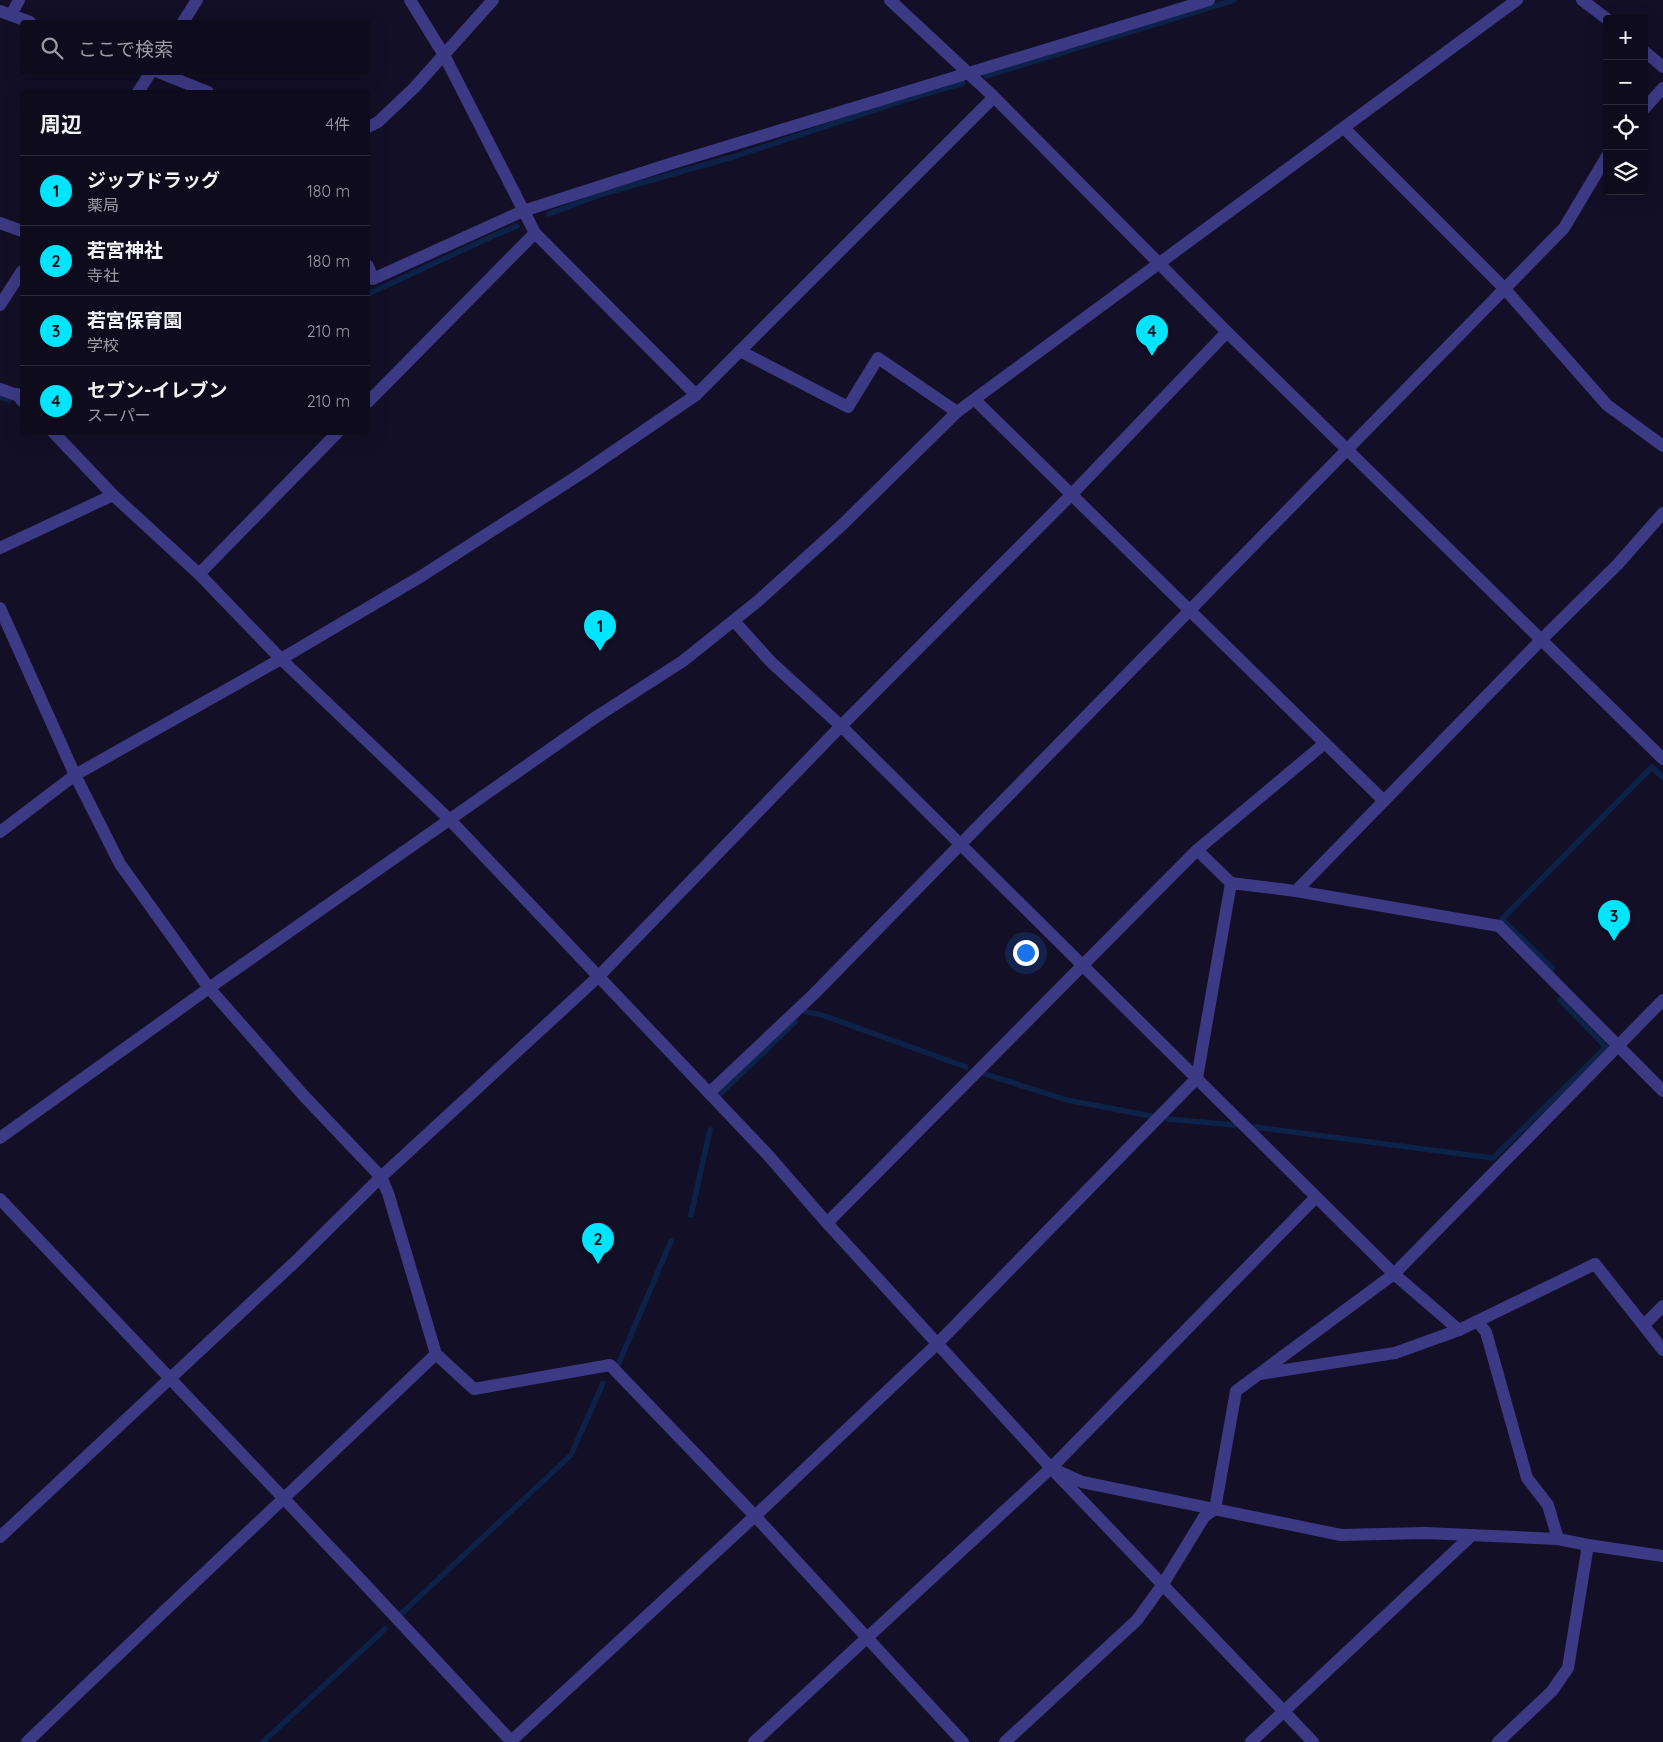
<!DOCTYPE html>
<html lang="ja">
<meta charset="utf-8">
<style>
body{margin:0;font-family:Quicksand,"Noto Sans JP",sans-serif;background:#1c1929;color:#f1f3f6}
.controls{position:absolute;right:15px;top:15px;display:grid;overflow:hidden;border-radius:5px;box-shadow:0 5px 20px #0002}
.controls button{width:45px;height:45px;display:grid;place-items:center;padding:0;border:0;border-bottom:1px solid #2e2b3b;background:#0e0b1c;color:#f1f3f6;font:25px sans-serif}
.you{position:absolute;left:1025px;top:952px;width:18px;height:18px;margin:-12px;border:4px solid #fff;border-radius:50%;background:#1a73e8;box-shadow:0 0 0 8px #1a73e833}
.badge{display:grid;place-items:center;width:32px;height:32px;border-radius:50%;background:#00e5ff;color:#111;font-size:16px;font-weight:700}
.pin{position:absolute;translate:-50% -41px;filter:drop-shadow(0 1px 2px #0008)}
.pin::after{content:'';position:absolute;top:26px;width:18px;height:15px;background:inherit;clip-path:polygon(0 0,100% 0,50% 100%)}
.list{margin:0;padding:0;list-style:none}
h2{display:flex;justify-content:space-between;align-items:center;height:65px;margin:0;padding:0 20px;font-size:21px}
h2 small{font-size:16px;font-weight:400;color:#9b9ba3}
.list li{display:grid;grid-template-columns:32px 1fr auto;gap:15px;align-items:center;box-sizing:border-box;height:70px;padding:0 20px;border-top:1px solid #2e2b3b}
.list b{display:block;font-size:19px;white-space:nowrap}
.list p{margin:0;font-size:16px;white-space:nowrap;color:#9b9ba3}
.list em{font-size:16px;font-style:normal;color:#9b9ba3}
.icon{flex:none;width:28px;height:28px;fill:none;stroke:currentColor;stroke-width:2;stroke-linecap:round;stroke-linejoin:round}
.map{position:relative;flex:none;width:1663px;height:1742px;overflow:hidden}
.search{position:absolute;background:#0e0b1c;box-shadow:0 5px 20px #0002;left:20px;top:20px;width:350px;height:55px;display:flex;align-items:center;gap:12px;box-sizing:border-box;padding:0 18px;border-radius:5px;color:#9b9ba3;font-size:19px}
.panel{position:absolute;background:#0e0b1c;box-shadow:0 5px 20px #0002;left:20px;top:90px;width:350px;height:345px;border-radius:5px}
.map>svg:first-child{display:block}
</style>
<div class="map">
<svg width="1663" height="1742" viewBox="0 0 1663 1742">
<rect width="100%" height="100%" fill="#130f26"/>
<g fill="none" stroke-linecap="round" stroke-linejoin="round">
<g stroke="#0c2248" stroke-width="5.5">
<polyline points="986,76 1234,0"/>
<polyline points="549,214 599,195 736,156 905,100 963,83"/>
<polyline points="368,294 493,236 517,226"/>
<polyline points="0,397 9,400"/>
<polyline points="1552,968 1502,919 1652,767 1663,778"/>
<polyline points="806,1012 822,1015 966,1067"/>
<polyline points="985,1074 1067,1100 1151,1116"/>
<polyline points="721,1093 795,1022"/>
<polyline points="1168,1119 1234,1125"/>
<polyline points="1255,1127 1493,1158 1606,1047 1560,1000"/>
<polyline points="691,1215 710,1130"/>
<polyline points="618,1365 671,1241"/>
<polyline points="402,1613 571,1455 603,1383"/>
<polyline points="263,1742 385,1629"/>
</g>
<g stroke="#3d3a85" stroke-width="12">
<polyline points="890,0 994,97 1227,332 1663,759"/>
<polyline points="0,11 30,22"/>
<polyline points="11,15 19,0"/>
<polyline points="183,22 197,0"/>
<polyline points="158,72 208,92"/>
<polyline points="138,92 151,72"/>
<polyline points="1644,109 1663,88"/>
<polyline points="368,127 378,122 414,88 493,0"/>
<polyline points="1344,128 1504,288 1607,405 1663,446"/>
<polyline points="0,223 22,231"/>
<polyline points="535,233 696,395"/>
<polyline points="368,266 373,279 523,211 676,162 1209,0"/>
<polyline points="0,305 22,271"/>
<polyline points="740,351 848,407 878,358 957,412"/>
<polyline points="0,389 22,397"/>
<polyline points="975,400 1384,801"/>
<polyline points="368,402 535,233 444,55 410,0"/>
<polyline points="0,548 113,495"/>
<polyline points="199,574 338,432"/>
<polyline points="0,608 75,775 120,864 209,988 304,1096 381,1177 388,1193 436,1354 474,1389 610,1365 755,1516 963,1742"/>
<polyline points="734,621 771,662 841,726 1394,1274 1459,1330"/>
<polyline points="0,832 75,775 281,659 420,577 582,473 696,395 994,97"/>
<polyline points="1197,850 1231,883"/>
<polyline points="1296,891 1541,640 1618,564 1663,513"/>
<polyline points="709,1093 814,994 1564,228 1607,156"/>
<polyline points="0,1199 361,1580 512,1742"/>
<polyline points="827,1223 1197,850 1325,743"/>
<polyline points="1477,1321 1486,1332 1527,1478 1548,1505 1558,1539"/>
<polyline points="1644,1325 1663,1306"/>
<polyline points="1260,1374 1395,1353 1459,1330 1595,1264 1663,1350"/>
<polyline points="1051,1468 1082,1482 1341,1535 1425,1533 1558,1539 1588,1545 1663,1556"/>
<polyline points="0,1537 296,1261 381,1177 599,976 841,726 1071,495 1227,332"/>
<path d="M27,1742C162,1612 300,1484 436,1354"/>
<polyline points="510,1742 755,1516 938,1343 1197,1078 1231,883 1296,891 1499,926 1663,1091"/>
<polyline points="754,1742 1051,1468 1316,1197"/>
<polyline points="1005,1742 1137,1620 1163,1584 1204,1517 1215,1509 1236,1391 1394,1274 1663,1000"/>
<polyline points="1251,1742 1472,1535"/>
<polyline points="1498,1742 1552,1691 1568,1668 1588,1545"/>
</g>
<g stroke="#3d3a85" stroke-width="12">
<polyline points="1582,0 1607,19"/>
<polyline points="1644,51 1663,67"/>
<polyline points="17,394 22,401"/>
<polyline points="53,432 113,495 199,574 281,659 450,820 768,1155 827,1223 1051,1468 1313,1742"/>
<polyline points="0,1138 209,988 596,717 683,661 758,601 842,525 957,412 1517,0"/>
</g>
</g>
</svg>
<div class="controls">
<button>+</button>
<button>−</button>
<button><svg class="icon" aria-label="locate" viewBox="0 0 24 24"><circle cx="12" cy="12" r="6"/><path d="M12 2v4M12 18v4M2 12h4M18 12h4"/></svg></button>
<button><svg class="icon" aria-label="layers" viewBox="0 0 24 24"><path d="M12 4l9 5-9 5-9-5zM3 14l9 5 9-5"/></svg></button>
</div>
<div class="you"></div>
<div class="pin badge" style="left:600px;top:651px">1</div>
<div class="pin badge" style="left:598px;top:1264px">2</div>
<div class="pin badge" style="left:1614px;top:941px">3</div>
<div class="pin badge" style="left:1152px;top:356px">4</div>
<div class="search"><svg class="icon" aria-label="search" viewBox="0 0 24 24"><circle cx="10" cy="10" r="6"/><path d="M15 15l6 6"/></svg>ここで検索</div>
<section class="panel">
<h2>周辺<small>4件</small></h2>
<ul class="list">
<li><span class="badge">1</span><div><b>ジップドラッグ</b><p>薬局</p></div><em>180 m</em></li>
<li><span class="badge">2</span><div><b>若宮神社</b><p>寺社</p></div><em>180 m</em></li>
<li><span class="badge">3</span><div><b>若宮保育園</b><p>学校</p></div><em>210 m</em></li>
<li><span class="badge">4</span><div><b>セブン-イレブン</b><p>スーパー</p></div><em>210 m</em></li>
</ul>
</section>
</div>
